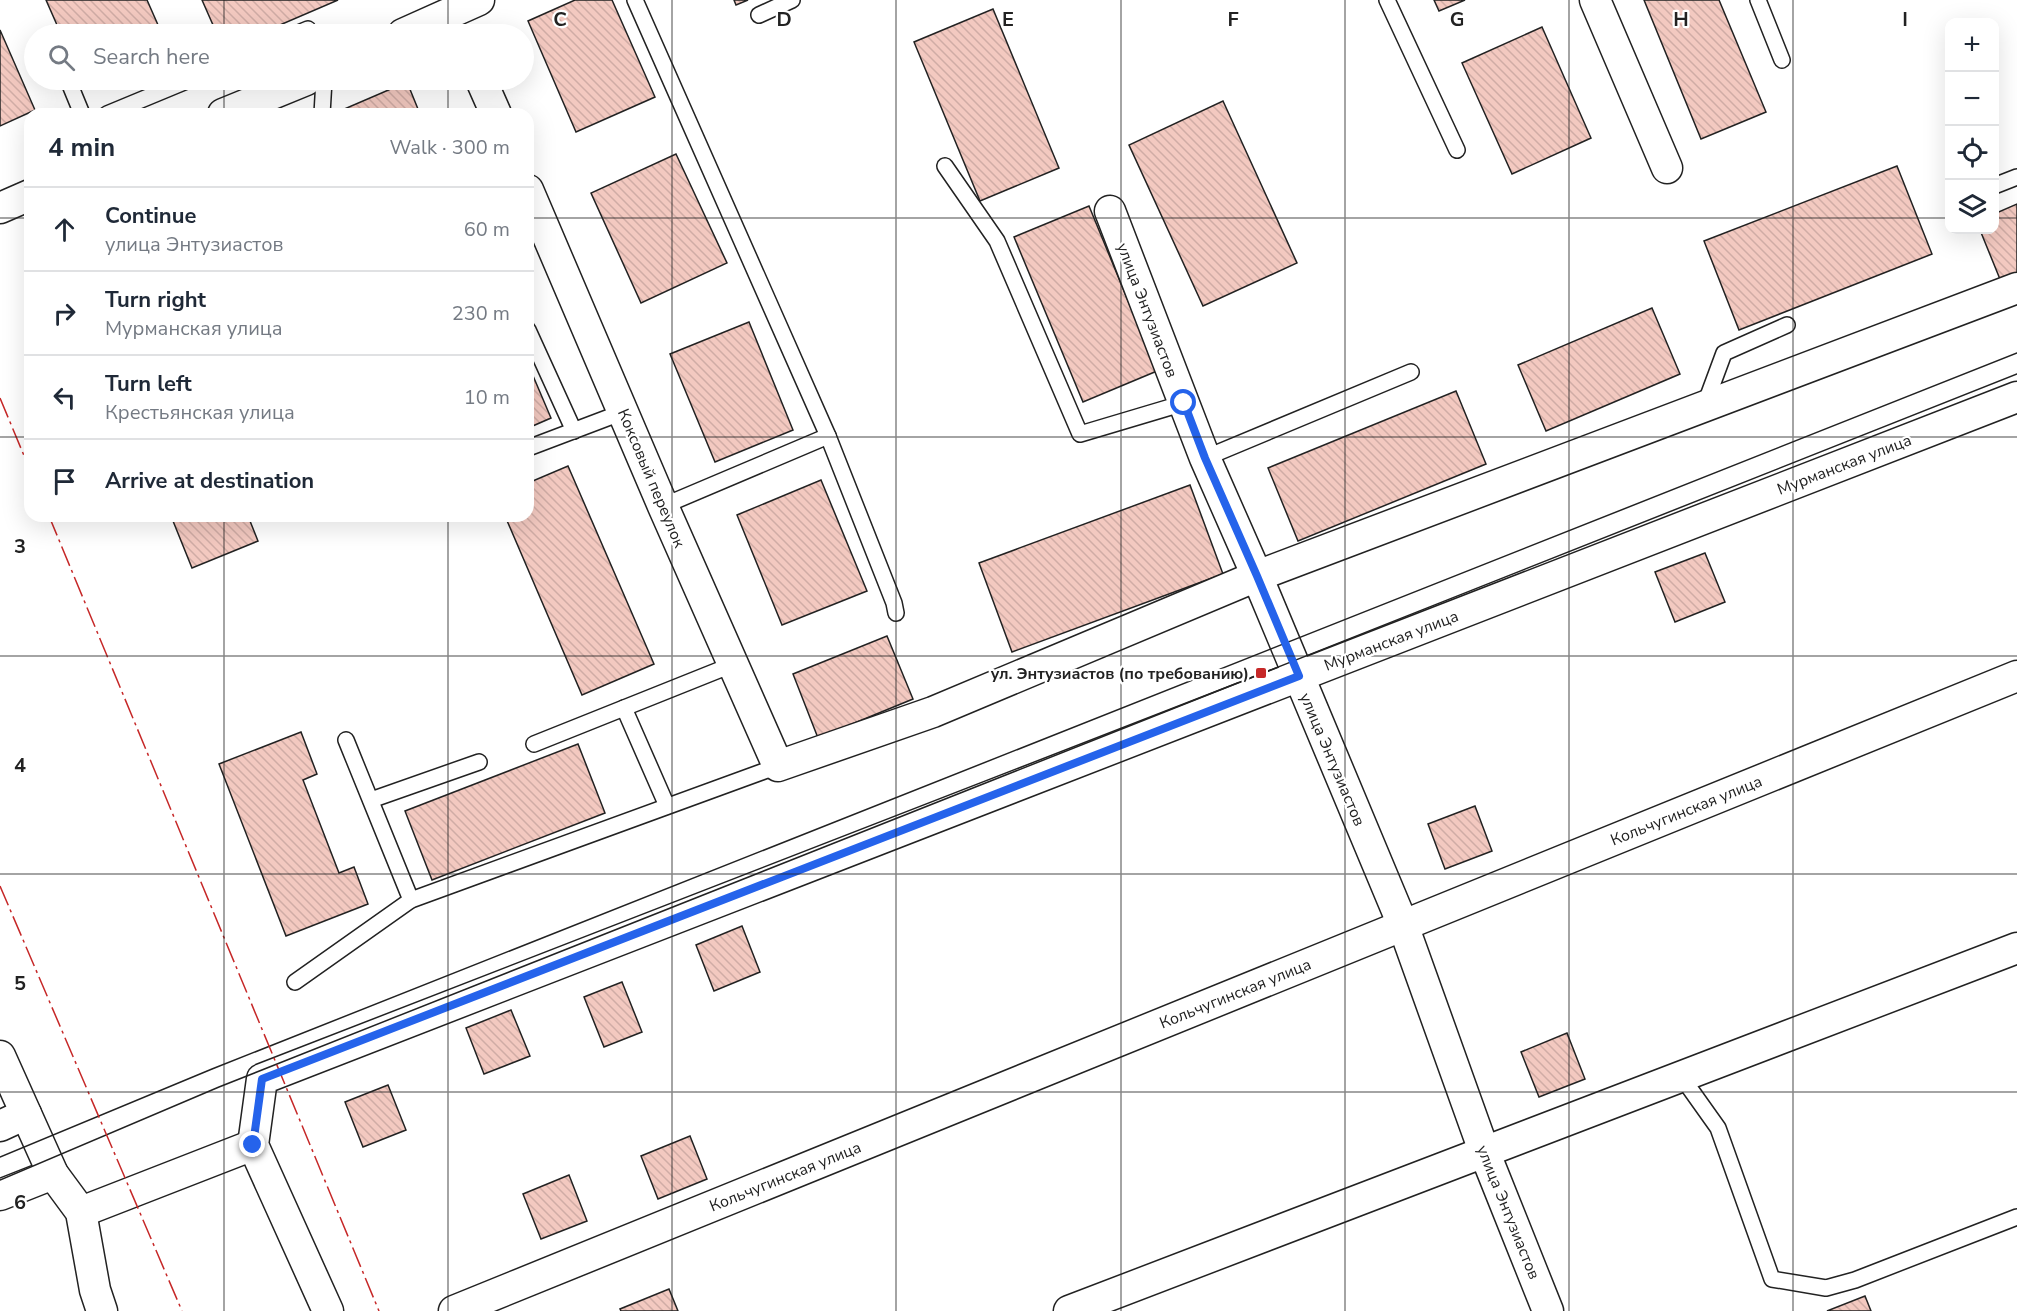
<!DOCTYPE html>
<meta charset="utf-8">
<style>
body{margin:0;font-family:"Nunito Sans",sans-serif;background:#f2f2f3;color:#1f2937}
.controls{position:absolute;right:18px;top:18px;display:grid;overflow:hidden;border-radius:12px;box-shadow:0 6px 24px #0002}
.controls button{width:54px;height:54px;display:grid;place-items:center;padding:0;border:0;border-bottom:2px solid #e0e1e3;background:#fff;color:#1f2937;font:30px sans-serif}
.stop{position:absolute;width:18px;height:18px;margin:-14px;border:4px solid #2563eb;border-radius:50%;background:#fff}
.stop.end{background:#2563eb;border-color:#fff;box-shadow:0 2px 6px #0008}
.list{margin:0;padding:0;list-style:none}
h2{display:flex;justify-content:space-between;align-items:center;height:78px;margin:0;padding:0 24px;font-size:26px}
h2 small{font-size:20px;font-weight:400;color:#747a83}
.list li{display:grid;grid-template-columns:39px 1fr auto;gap:18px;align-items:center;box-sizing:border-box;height:84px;padding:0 24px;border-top:2px solid #e0e1e3}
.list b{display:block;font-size:22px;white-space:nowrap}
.list p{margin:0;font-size:20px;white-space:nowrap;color:#747a83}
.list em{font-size:20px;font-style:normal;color:#747a83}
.icon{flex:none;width:33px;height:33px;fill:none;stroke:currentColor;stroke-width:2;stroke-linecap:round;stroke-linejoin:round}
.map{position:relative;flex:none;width:2017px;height:1311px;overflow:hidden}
.search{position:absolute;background:#fff;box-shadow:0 6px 24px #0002;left:24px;top:24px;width:510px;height:66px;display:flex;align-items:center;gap:15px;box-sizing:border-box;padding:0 21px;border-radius:33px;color:#747a83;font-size:22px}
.panel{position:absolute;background:#fff;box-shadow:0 6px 24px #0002;left:24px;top:108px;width:510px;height:414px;border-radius:18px}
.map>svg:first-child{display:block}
</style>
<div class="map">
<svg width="2017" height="1311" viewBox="0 0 2017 1311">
<defs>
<pattern id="building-back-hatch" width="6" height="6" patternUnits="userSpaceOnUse" patternTransform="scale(1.5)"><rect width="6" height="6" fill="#f3c9c0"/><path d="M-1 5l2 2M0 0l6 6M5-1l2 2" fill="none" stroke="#d0aca5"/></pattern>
</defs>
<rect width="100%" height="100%" fill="#fff"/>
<g fill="url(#building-back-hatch)" stroke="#222" stroke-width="1.5">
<polygon points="46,0 147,0 162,34 61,34"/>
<polygon points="202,0 338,0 259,34 217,34"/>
<polygon points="575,0 612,0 655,97 576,132 528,21"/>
<polygon points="734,0 748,0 736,5"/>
<polygon points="1434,0 1465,0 1439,11"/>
<polygon points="1644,0 1719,0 1766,112 1701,139"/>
<polygon points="993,9 1059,168 980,201 914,42"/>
<polygon points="1542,27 1591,138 1512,174 1462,63"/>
<polygon points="0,30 35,110 0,126"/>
<polygon points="80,80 98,80 83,86"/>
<polygon points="407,82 420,114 336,114 335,113"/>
<polygon points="1223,101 1297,263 1203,306 1129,145"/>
<polygon points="676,154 727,263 641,303 591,193"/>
<polygon points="1897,166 1932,254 1739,330 1704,241"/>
<polygon points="2017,204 2017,283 2004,289 1980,230 1994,230 1994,214"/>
<polygon points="1089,206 1157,371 1083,402 1014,237"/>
<polygon points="1652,308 1680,374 1546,431 1518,365"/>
<polygon points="749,322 793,430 715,462 670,354"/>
<polygon points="528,364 551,418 528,428"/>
<polygon points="1456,391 1486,464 1298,541 1268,468"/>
<polygon points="568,466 654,664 582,695 505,516 528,516 528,483"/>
<polygon points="821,480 867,591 782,625 737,515"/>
<polygon points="1190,485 1223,574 1012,652 979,563"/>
<polygon points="171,516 248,516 258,541 192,568"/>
<polygon points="1705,553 1725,602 1675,622 1655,572"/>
<polygon points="887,636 913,699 818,738 793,674"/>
<polygon points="301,732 317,774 303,780 339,873 354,867 368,904 286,936 219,764"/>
<polygon points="578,744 605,813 432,880 405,811"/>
<polygon points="1475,806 1492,851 1445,869 1428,824"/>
<polygon points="742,926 760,972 714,991 696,945"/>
<polygon points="622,982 642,1032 604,1047 584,997"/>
<polygon points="511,1010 530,1056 484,1074 466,1028"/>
<polygon points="1567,1033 1585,1079 1539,1097 1521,1052"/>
<polygon points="388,1085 406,1130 363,1147 345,1102"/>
<polygon points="690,1136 707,1179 658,1199 641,1156"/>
<polygon points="569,1175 587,1221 541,1239 523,1194"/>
<polygon points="669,1289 678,1311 621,1311 620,1309"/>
<polygon points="1865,1296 1871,1311 1827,1311"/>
</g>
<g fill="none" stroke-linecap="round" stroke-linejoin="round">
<defs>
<g id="service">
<polyline points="635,0 828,436 894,603 896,613"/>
<polyline points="1387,0 1457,150"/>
<polyline points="1758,0 1782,60"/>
<polyline points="759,15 792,0"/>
<polyline points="296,34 308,29 310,34"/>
<polyline points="68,80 82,114"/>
<polyline points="107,114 189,80"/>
<polyline points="322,114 324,80"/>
<polyline points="945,166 997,241 1080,434 1184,403"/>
<polyline points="1994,186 2017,177"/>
<polyline points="528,330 574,431"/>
<polyline points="1704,407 1724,353 1787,325"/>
<polyline points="528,448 623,412"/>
<polyline points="1205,458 1411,372"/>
<polyline points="663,506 828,436"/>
<polyline points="624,708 667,806"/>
<polyline points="346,740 411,900"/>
<polyline points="534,744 734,664"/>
<polyline points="371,800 479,762"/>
<polyline points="295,982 411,900 778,766"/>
<polyline points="1681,1076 1718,1128 1772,1279 1826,1288 1855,1280 2017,1217"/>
</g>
<g id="minor">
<polyline points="1595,0 1667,168"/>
<polyline points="403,34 479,0"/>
<polyline points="481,80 496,114"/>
<polyline points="223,114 306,80"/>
<polyline points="528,190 663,506 778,766 933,712 1257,576 2017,288"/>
<polyline points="0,208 30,195"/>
<polyline points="1110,211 1205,458 1257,576 1403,925 1484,1151 1548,1311"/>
<polyline points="0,1056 53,1174 81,1212 95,1290 102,1311"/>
<polyline points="0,1126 26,1114"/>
<polyline points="0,1195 53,1174"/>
<polyline points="81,1212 253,1145"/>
<polyline points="328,1311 253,1145 262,1079 2017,397"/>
<polyline points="454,1311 2017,676"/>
<polyline points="1069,1311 2017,948"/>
</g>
</defs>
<use href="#service" stroke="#222" stroke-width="18"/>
<use href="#minor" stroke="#222" stroke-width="33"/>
<use href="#service" stroke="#fff" stroke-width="15"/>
<use href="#minor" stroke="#fff" stroke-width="30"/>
<g stroke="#222" stroke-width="1.5">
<polyline points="0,1157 212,1069 2017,353"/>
<polyline points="0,1180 219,1087 2017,374"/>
</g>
<g stroke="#c62828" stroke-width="1.5" stroke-dasharray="21 4.5 3 4.5" stroke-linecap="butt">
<polyline points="0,398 30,470"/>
<polyline points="49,516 379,1311"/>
<polyline points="0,886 182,1311"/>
</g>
</g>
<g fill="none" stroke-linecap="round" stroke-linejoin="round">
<polyline stroke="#2563eb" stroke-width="8" points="253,1145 262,1079 1299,676 1257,576 1205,458 1184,403"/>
</g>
<path fill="none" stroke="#222" stroke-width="1.5" stroke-opacity="0.55" d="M224,0V34M448,0V34M672,0V1311M896,0V1311M1121,0V1311M1345,0V1311M1569,0V1311M1793,0V1311M224,80V114M448,80V114M0,218H30M528,218H1950M1994,218H2017M0,437H30M528,437H2017M224,516V1311M448,516V1311M0,656H2017M0,874H2017M0,1092H2017"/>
<rect fill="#c62828" stroke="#fff" stroke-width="2" x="1255" y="667" width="12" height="12" rx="3"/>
<g text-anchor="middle" stroke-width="4.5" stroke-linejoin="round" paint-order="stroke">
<g font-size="16" fill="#222" stroke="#fff">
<text transform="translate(1148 310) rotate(69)" y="6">улица Энтузиастов</text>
<text transform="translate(1844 464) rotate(-21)" y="6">Мурманская улица</text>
<text transform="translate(652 478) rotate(67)" y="6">Коксовый переулок</text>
<text transform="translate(1391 640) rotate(-21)" y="6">Мурманская улица</text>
<text transform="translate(1333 759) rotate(67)" y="6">улица Энтузиастов</text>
<text transform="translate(1686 810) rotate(-22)" y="6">Кольчугинская улица</text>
<text transform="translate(1235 993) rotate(-22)" y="6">Кольчугинская улица</text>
<text transform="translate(785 1176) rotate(-22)" y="6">Кольчугинская улица</text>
<text transform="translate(1509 1212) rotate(68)" y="6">улица Энтузиастов</text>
</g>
<g font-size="16" font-weight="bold" fill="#222" stroke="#fff" text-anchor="end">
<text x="1249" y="679">ул. Энтузиастов (по требованию)</text>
</g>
</g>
<g font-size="20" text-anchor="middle" font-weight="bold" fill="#222" stroke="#fff" stroke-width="4.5" stroke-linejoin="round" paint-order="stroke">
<text x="560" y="26">C</text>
<text x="784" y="26">D</text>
<text x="1008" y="26">E</text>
<text x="1233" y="26">F</text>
<text x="1457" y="26">G</text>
<text x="1681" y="26">H</text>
<text x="1905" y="26">I</text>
<text x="20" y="553">3</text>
<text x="20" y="772">4</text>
<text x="20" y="990">5</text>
<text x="20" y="1209">6</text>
</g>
</svg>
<div class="controls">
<button>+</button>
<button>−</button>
<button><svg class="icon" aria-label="locate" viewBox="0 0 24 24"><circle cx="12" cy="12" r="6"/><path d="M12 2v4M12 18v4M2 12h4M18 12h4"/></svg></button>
<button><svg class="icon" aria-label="layers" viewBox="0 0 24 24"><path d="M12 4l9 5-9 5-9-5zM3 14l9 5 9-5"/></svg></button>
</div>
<div class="stop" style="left:1184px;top:403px"></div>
<div class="stop end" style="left:253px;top:1145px"></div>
<div class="search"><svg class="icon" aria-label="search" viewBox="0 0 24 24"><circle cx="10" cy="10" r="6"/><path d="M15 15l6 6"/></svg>Search here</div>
<section class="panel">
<h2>4 min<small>Walk · 300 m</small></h2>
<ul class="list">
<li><svg class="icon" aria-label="ahead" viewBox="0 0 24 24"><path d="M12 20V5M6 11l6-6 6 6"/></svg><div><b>Continue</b><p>улица Энтузиастов</p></div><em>60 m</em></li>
<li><svg class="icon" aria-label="right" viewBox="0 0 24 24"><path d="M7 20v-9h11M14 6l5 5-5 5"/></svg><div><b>Turn right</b><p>Мурманская улица</p></div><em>230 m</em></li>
<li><svg class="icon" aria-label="left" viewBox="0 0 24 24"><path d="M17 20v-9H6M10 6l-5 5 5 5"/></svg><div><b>Turn left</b><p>Крестьянская улица</p></div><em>10 m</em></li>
<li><svg class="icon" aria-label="arrive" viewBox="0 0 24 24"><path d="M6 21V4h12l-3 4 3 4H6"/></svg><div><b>Arrive at destination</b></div></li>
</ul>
</section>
</div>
